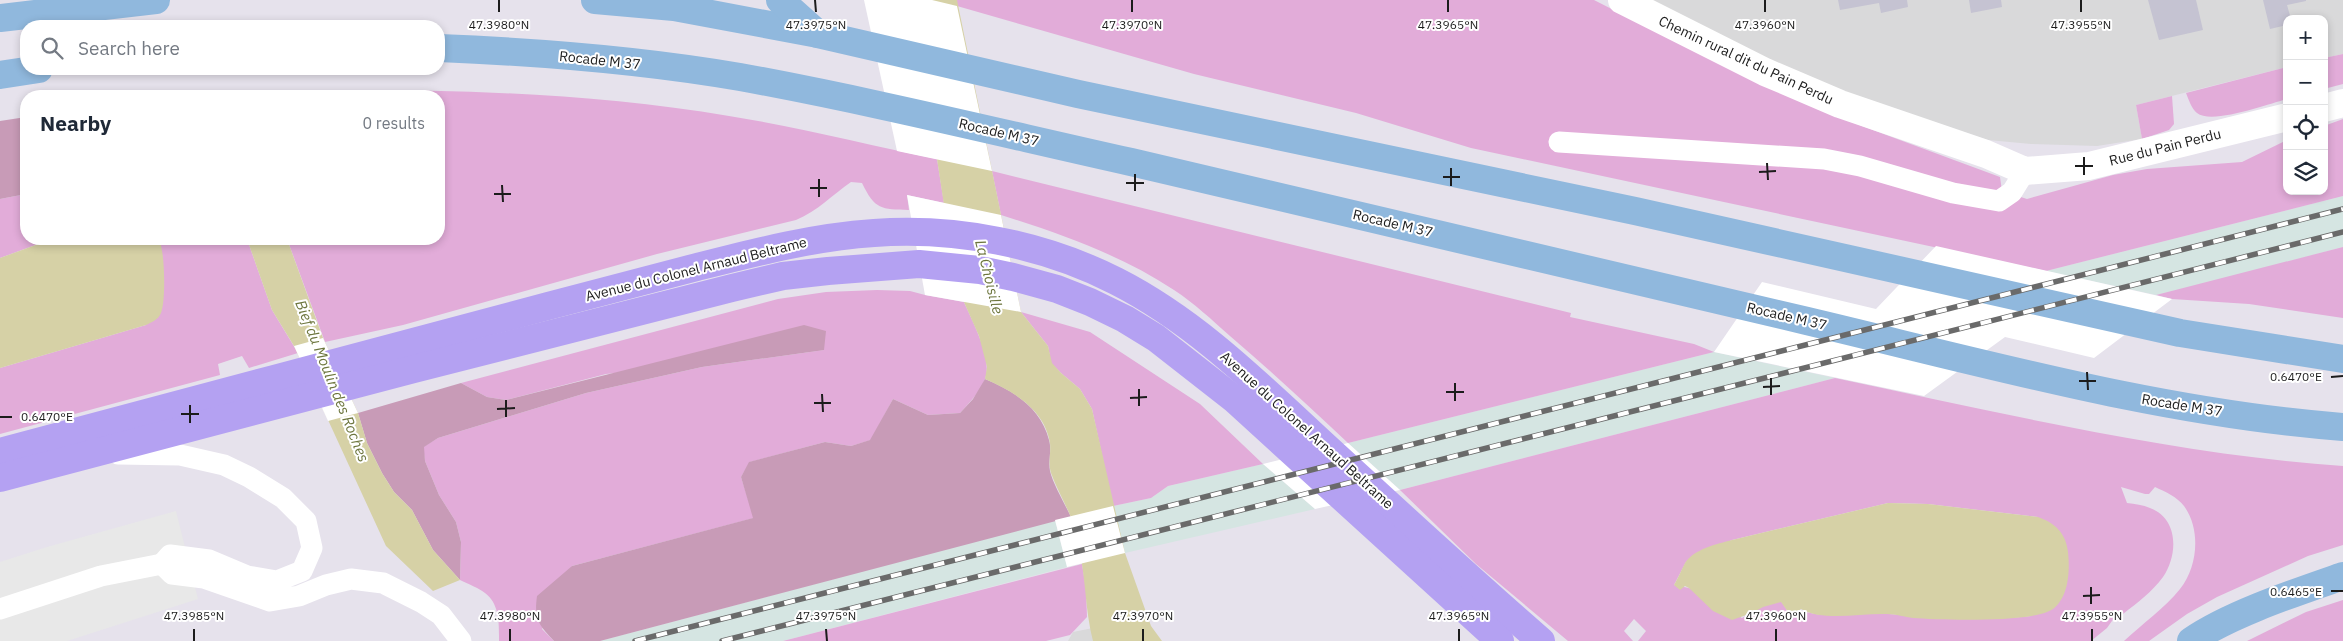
<!DOCTYPE html>
<meta charset="utf-8">
<style>
body{margin:0;font-family:"IBM Plex Sans",sans-serif;background:#f2f2f3;color:#1f2937}
.controls{position:absolute;right:15px;top:15px;display:grid;overflow:hidden;border-radius:10px;box-shadow:0 2px 8px #0003}
.controls button{width:45px;height:45px;display:grid;place-items:center;padding:0;border:0;border-bottom:1px solid #e0e1e3;background:#fff;color:#1f2937;font:25px sans-serif}
.list{margin:0;padding:0;list-style:none}
h2{display:flex;justify-content:space-between;align-items:center;height:65px;margin:0;padding:0 20px;font-size:21px}
h2 small{font-size:16px;font-weight:400;color:#747a83}
.icon{flex:none;width:28px;height:28px;fill:none;stroke:currentColor;stroke-width:2;stroke-linecap:round;stroke-linejoin:round}
.map{position:relative;flex:none;width:2343px;height:641px;overflow:hidden}
.search{position:absolute;background:#fff;box-shadow:0 2px 8px #0003;left:20px;top:20px;width:425px;height:55px;display:flex;align-items:center;gap:12px;box-sizing:border-box;padding:0 18px;border-radius:20px;color:#747a83;font-size:19px}
.panel{position:absolute;background:#fff;box-shadow:0 2px 8px #0003;left:20px;top:90px;width:425px;height:155px;border-radius:20px}
.map>svg:first-child{display:block}
</style>
<div class="map">
<svg width="2343" height="641" viewBox="0 0 2343 641">
<rect width="100%" height="100%" fill="#e6e2ec"/>
<g fill="#d9d9da">
<polygon points="1646,0 2343,0 2343,54 2324,58 2324,19 2287,19 2287,67 2136,105 2142,139 2097,146 2031,144 1988,140 1887,110 1741,47"/>
<polygon points="1118,623 1133,641 1068,641 1073,632"/>
</g>
<g fill="#d5e5e2">
<polygon points="2343,196 2343,247 2216,281 2156,295 2046,271"/>
<polygon points="1714,352 1835,378 1400,490 1348,443"/>
<polygon points="1263,464 1315,509 1125,553 1113,506 1151,498 1168,486"/>
<polygon points="1055,520 1067,567 783,641 600,641"/>
</g>
<g fill="#e2acd9" fill-rule="evenodd">
<polygon points="957,0 1594,0 1682,45 1862,126 2000,177 2002,191 2027,199 2113,175 2147,169 2242,162 2287,140 2287,191 2324,191 2324,126 2343,119 2343,196 2046,271 1471,148 1356,113 1194,74 964,8 957,6"/>
<polygon points="2343,54 2343,84 2324,89 2324,58"/>
<path d="M2287,67V99C2268,104 2212,125 2197,113C2191,108 2189,100 2186,93Z"/>
<path d="M351,90C478,90 604,95 729,116C799,127 868,145 937,159L944,203L907,195L909,210C881,209 875,210 862,183L851,182C832,195 818,211 796,220L657,254L403,325L325,342L287,239H439V96H208Z"/>
<polygon points="2172,96 2174,124 2169,130 2142,139 2136,105"/>
<path d="M992,171L1571,313L1570,317L1694,344L1714,352L1348,443C1310,407 1270,370 1230,336C1212,320 1194,303 1174,290C1121,255 1061,234 1001,215Z"/>
<polygon points="26,194 26,239 52,239 0,258 0,199"/>
<polygon points="159,239 247,239 272,310 298,353 249,368 242,356 218,364 220,375 0,434 0,368 146,325 160,242"/>
<polygon points="2343,247 2343,318 2249,304 2172,299 2156,295"/>
<path d="M877,290L910,291L925,295L964,302C972,321 993,359 985,379C980,392 969,403 960,413L928,415L893,399L871,440L851,446L825,442L750,462L741,477L754,518L572,566L542,629L554,641H499C499,625 500,604 485,593C479,588 468,584 460,580L461,542L456,522L439,495L425,461L423,447L438,438L586,393L702,367L824,350L606,374L506,400L487,397L461,383L778,299L826,292Z"/>
<polygon points="1021,312 1090,332 1200,404 1263,464 1168,486 1151,498 1113,506 1092,409 1080,389 1061,373 1051,363 1048,346"/>
<path d="M1835,378C2002,413 2172,454 2343,466V545L2308,556L2217,597L2187,614L2149,641H2124C2142,624 2165,608 2180,589C2198,567 2201,529 2184,506C2177,497 2166,492 2155,487L2149,494H2145L2121,487L2127,503C2135,504 2143,505 2150,508C2179,519 2178,555 2163,577C2152,592 2137,603 2123,614L2119,611L2107,628L2091,641H1638L1646,631L1634,619L1624,631L1633,641H1568L1476,564L1400,490ZM1888,503L1928,504L2038,517L2031,616C1983,621 1936,618 1889,614C1869,613 1848,615 1827,615C1812,615 1802,609 1787,610L1781,601L1763,606L1742,618L1689,588L1674,585L1686,562L1732,540Z"/>
<polygon points="1082,564 1086,588 1087,617 1070,635 1046,641 783,641"/>
<polygon points="2343,600 2343,641 2247,641 2306,612"/>
</g>
<g fill="#c89bb7">
<polygon points="26,117 26,194 0,199 0,121"/>
<polygon points="804,325 826,331 824,350 702,367 586,393 438,438 424,447 425,461 439,495 456,522 461,542 460,580 433,550 412,510 394,492 382,473 367,443 358,413 461,383 487,397 506,400"/>
<path d="M985,379C1014,391 1041,408 1049,440C1052,450 1048,461 1050,471C1053,484 1065,504 1071,517L600,641H554C538,624 534,619 537,596L572,566L753,518L741,477L749,462L825,442L851,446L870,440L893,399L928,415L960,413L973,399Z"/>
</g>
<polygon fill="#e8e8e8" points="176,511 198,599 67,641 0,641 0,562 47,547"/>
<g fill="#d6d1a6">
<path d="M904,0H957L1021,312L1048,346L1052,363L1061,373L1080,389L1092,409L1125,553L1151,626L1162,641H1093C1085,610 1086,579 1079,548C1076,537 1074,525 1070,515C1064,501 1056,487 1051,473C1048,464 1051,452 1050,443C1045,410 1013,391 985,379L987,367L979,336L956,284L937,159L911,44Z"/>
<path d="M52,239H159C165,251 166,301 161,313C158,320 152,322 146,325L0,368V258Z"/>
<polygon points="247,239 287,239 323,338 358,413 367,443 382,473 394,492 412,510 433,550 460,580 433,591 386,546 294,346 272,310"/>
<path d="M1888,503L1928,504L2038,517C2055,523 2066,533 2068,552C2070,570 2069,597 2053,609C2033,623 1941,620 1913,618C1905,617 1896,614 1887,614C1860,613 1824,622 1801,609L1791,616L1781,602L1763,607L1752,613L1732,620L1713,611L1689,588L1685,586L1680,590L1674,585C1678,578 1681,571 1685,563C1694,549 1717,544 1732,540Z"/>
</g>
<g fill="#fff">
<polygon points="864,0 932,0 957,6 992,171 897,151"/>
<polygon points="907,195 1001,215 1021,312 925,295"/>
<polygon points="1936,246 2172,299 2094,358 2005,337 1924,396 1714,352 1762,282 1876,309"/>
<polygon points="323,338 358,413 328,421 294,346"/>
<polygon points="1348,443 1400,490 1315,509 1263,464"/>
<polygon points="1113,506 1125,553 1067,567 1055,520"/>
</g>
<g fill="#c5c3d2">
<polygon points="1838,0 1907,0 1908,7 1881,13 1879,3 1840,10"/>
<polygon points="1969,0 2001,0 2002,7 1971,13"/>
<polygon points="2148,0 2196,0 2203,30 2159,40"/>
<polygon points="2263,0 2306,0 2306,1 2287,5 2291,19 2287,19 2287,25 2270,29"/>
</g>
<g fill="none" stroke-linecap="round" stroke-linejoin="round">
<g stroke="#fff" stroke-width="21">
<polyline points="1559,142 1824,159 1860,166 1953,193 1999,201 2012,192 2025,171"/>
<polyline points="118,454 180,455 224,465 249,477 283,498 306,521 312,548 302,571 277,581 247,576 209,560 170,555 162,564 172,574 204,578 270,601 299,596 326,585 351,579 383,583 421,602 441,615 461,641"/>
<polyline points="0,609 101,576 162,564"/>
</g>
<g stroke="#fff" stroke-width="28">
<polyline points="1622,0 1765,72 1840,104 1986,154 2025,171 2089,166 2287,117"/>
<polyline points="2324,108 2343,103"/>
</g>
<g stroke="#b4a1f2" stroke-width="28">
<path d="M0,452C183,404 365,354 548,306C598,293 648,280 697,267C756,252 814,237 874,233C956,227 1043,244 1116,281C1195,321 1259,385 1324,445C1396,511 1467,577 1541,641"/>
<polyline points="0,478 414,369 732,288 783,276 828,271 919,264 980,270 1013,277 1057,289 1090,302 1125,319 1156,338 1234,399 1500,641"/>
</g>
<g stroke="#90b8dd" stroke-width="28">
<polyline points="595,0 674,7 818,34 1078,94 1635,211 2180,333 2343,359"/>
<polyline points="780,0 818,34"/>
<polyline points="0,18 156,0"/>
<path d="M439,48C539,52 641,60 740,77C871,101 1001,133 1131,162C1357,214 1582,268 1807,321C1984,363 2161,413 2343,427"/>
<polyline points="0,75 39,69"/>
<path d="M2191,641C2230,614 2297,592 2343,576"/>
</g>
<defs>
<g id="rail">
<polyline points="635,641 2343,209"/>
<polyline points="722,641 2343,232"/>
</g>
</defs>
<use href="#rail" stroke="#6a6a6a" stroke-width="5.5"/>
<use href="#rail" stroke="#fff" stroke-width="4" stroke-dasharray="11" stroke-linecap="butt"/>
</g>
<path fill="none" stroke="#1c1c1c" stroke-width="2" d="M499,0V12M815,0L816,12M1132,0V12M1448,0V12M1765,0V12M2081,0V12M2084,157V175M1767,163L1768,180M2075,166H2093M1451,168V186M1759,172L1776,171M1135,174V191M1443,177H1460M819,179V197M1126,183H1144M502,185L503,202M810,188H827M494,194H511M2087,372L2088,390M2331,377L2343,376M1771,378V395M2079,381H2096M1455,383V401M1763,387L1780,386M1139,389V406M1446,392H1464M822,394L823,412M1130,398L1147,397M506,400V417M814,403H831M190,405V423M497,409L515,408M181,414H199M0,417H12M2091,587V604M2331,591H2343M2083,596L2100,595M194,629V641M510,629V641M826,629L827,641M1143,629V641M1459,629V641M1776,629V641M2092,629V641"/>
<g text-anchor="middle" stroke-width="4" stroke-linejoin="round" paint-order="stroke">
<g font-size="14" fill="#1c1c1c" stroke="#fff">
<text transform="translate(600 60) rotate(6)" y="5">Rocade M 37</text>
<text transform="translate(1746 60) rotate(25)" y="5">Chemin rural dit du Pain Perdu</text>
<text transform="translate(999 132) rotate(13)" y="5">Rocade M 37</text>
<text transform="translate(2165 147) rotate(-14)" y="5">Rue du Pain Perdu</text>
<text transform="translate(1393 223) rotate(13)" y="5">Rocade M 37</text>
<text transform="translate(696 269) rotate(-14)" y="5">Avenue du Colonel Arnaud Beltrame</text>
<text transform="translate(1787 316) rotate(13)" y="5">Rocade M 37</text>
<text transform="translate(2182 405) rotate(9)" y="5">Rocade M 37</text>
<text transform="translate(1307 430) rotate(42)" y="5">Avenue du Colonel Arnaud Beltrame</text>
</g>
<g font-size="15" font-style="italic" fill="#6d763e" stroke="#fff">
<text transform="translate(989 277) rotate(76)" y="5">La Choisille</text>
<text transform="translate(332 381) rotate(68)" y="5">Bief du Moulin des Roches</text>
</g>
</g>
<g font-size="12" text-anchor="middle" fill="#1c1c1c" stroke="#fff" stroke-width="4" stroke-linejoin="round" paint-order="stroke">
<text x="499" y="29">47.3980°N</text>
<text x="816" y="29">47.3975°N</text>
<text x="1132" y="29">47.3970°N</text>
<text x="1448" y="29">47.3965°N</text>
<text x="1765" y="29">47.3960°N</text>
<text x="2081" y="29">47.3955°N</text>
<text x="2296" y="381">0.6470°E</text>
<text x="47" y="421">0.6470°E</text>
<text x="2296" y="596">0.6465°E</text>
<text x="194" y="620">47.3985°N</text>
<text x="510" y="620">47.3980°N</text>
<text x="826" y="620">47.3975°N</text>
<text x="1143" y="620">47.3970°N</text>
<text x="1459" y="620">47.3965°N</text>
<text x="1776" y="620">47.3960°N</text>
<text x="2092" y="620">47.3955°N</text>
</g>
</svg>
<div class="controls">
<button>+</button>
<button>−</button>
<button><svg class="icon" aria-label="locate" viewBox="0 0 24 24"><circle cx="12" cy="12" r="6"/><path d="M12 2v4M12 18v4M2 12h4M18 12h4"/></svg></button>
<button><svg class="icon" aria-label="layers" viewBox="0 0 24 24"><path d="M12 4l9 5-9 5-9-5zM3 14l9 5 9-5"/></svg></button>
</div>
<div class="search"><svg class="icon" aria-label="search" viewBox="0 0 24 24"><circle cx="10" cy="10" r="6"/><path d="M15 15l6 6"/></svg>Search here</div>
<section class="panel">
<h2>Nearby<small>0 results</small></h2>
<ul class="list">
</ul>
</section>
</div>
